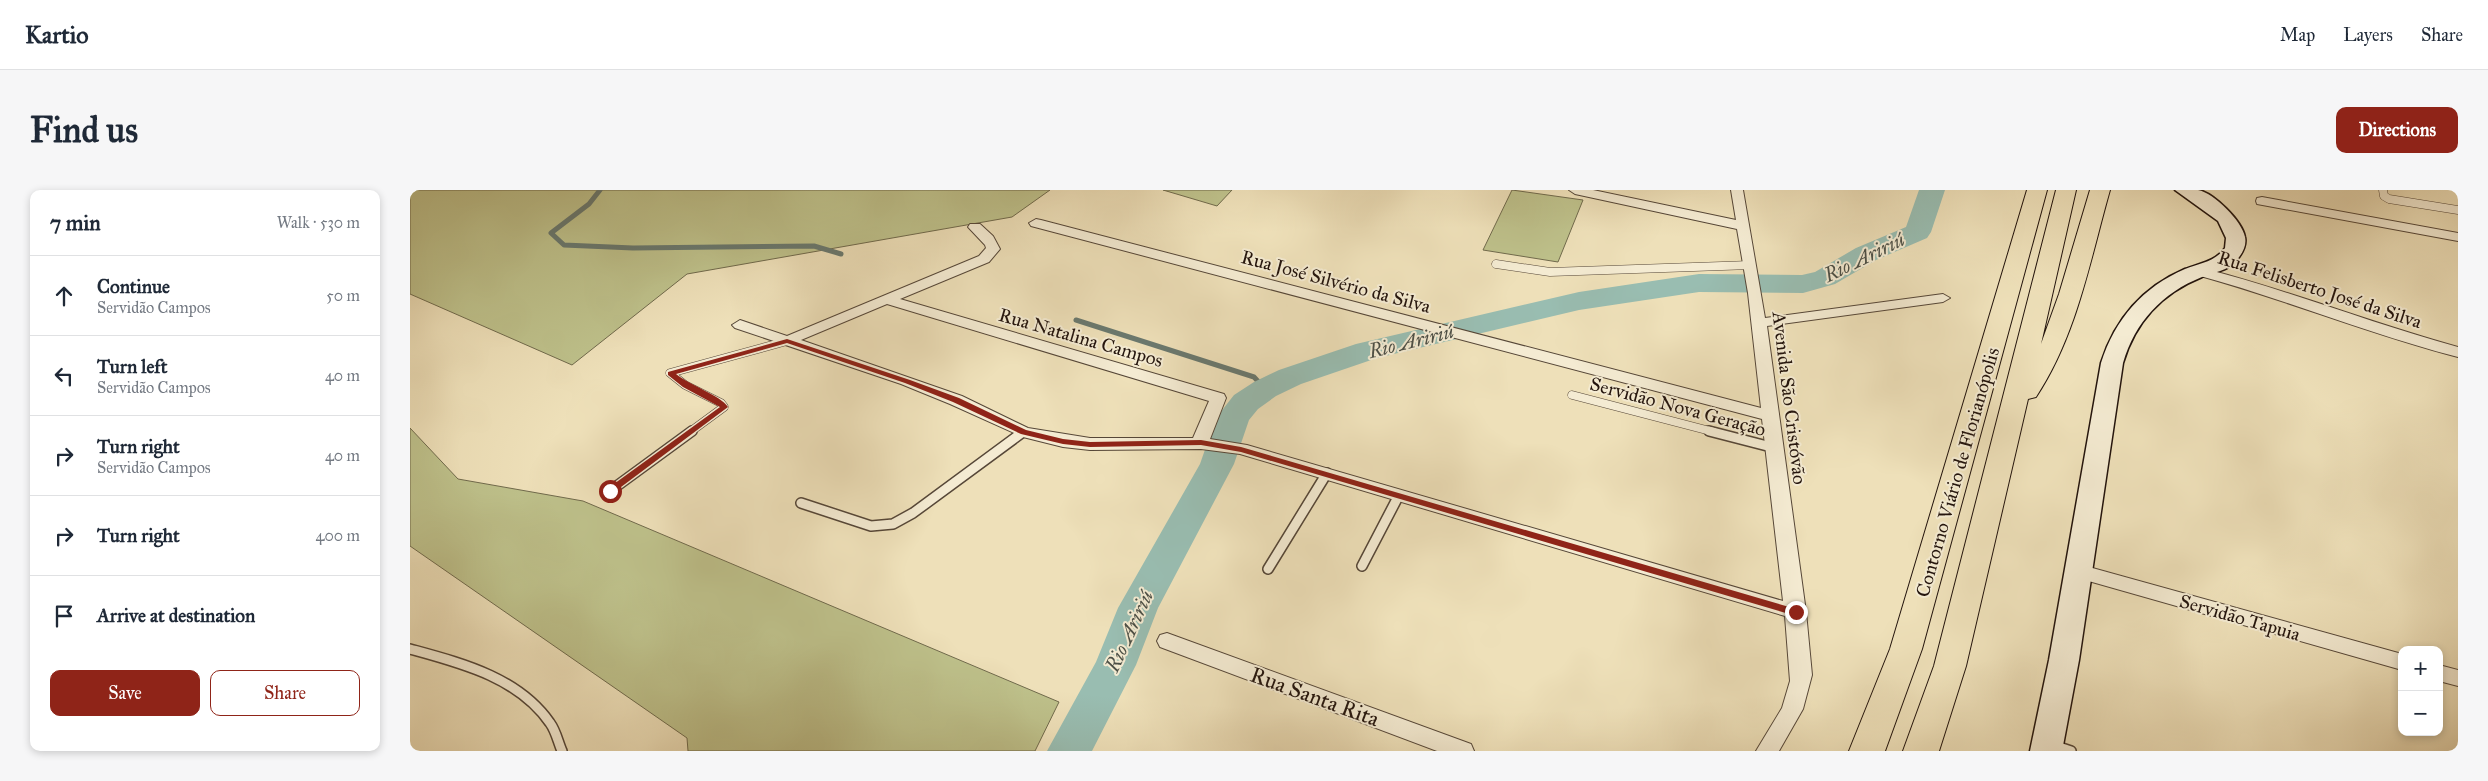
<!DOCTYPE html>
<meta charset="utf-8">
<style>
body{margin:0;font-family:"IM FELL Great Primer",serif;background:#f6f6f7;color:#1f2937}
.controls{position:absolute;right:15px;bottom:15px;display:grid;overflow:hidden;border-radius:10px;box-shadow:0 2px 8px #0003}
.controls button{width:45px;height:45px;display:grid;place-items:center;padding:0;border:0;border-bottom:1px solid #e0e1e3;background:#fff;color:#1f2937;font:25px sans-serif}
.stop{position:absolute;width:15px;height:15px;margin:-11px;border:4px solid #8f2418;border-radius:50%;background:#fff}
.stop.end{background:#8f2418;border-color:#fff;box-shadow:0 1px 5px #0008}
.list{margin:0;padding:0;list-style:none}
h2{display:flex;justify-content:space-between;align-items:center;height:65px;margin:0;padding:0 20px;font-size:21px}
h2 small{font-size:16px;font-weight:400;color:#747a83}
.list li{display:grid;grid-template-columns:32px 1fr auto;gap:15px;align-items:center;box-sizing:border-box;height:80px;padding:0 20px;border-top:1px solid #e0e1e3}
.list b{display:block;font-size:19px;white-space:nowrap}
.list p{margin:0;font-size:16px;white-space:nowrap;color:#747a83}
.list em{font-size:16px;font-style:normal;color:#747a83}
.actions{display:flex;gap:10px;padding:15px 20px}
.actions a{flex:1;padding:11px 0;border:1px solid #8f2418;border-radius:10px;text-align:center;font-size:18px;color:#8f2418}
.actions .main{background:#8f2418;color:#fff}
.icon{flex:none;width:28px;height:28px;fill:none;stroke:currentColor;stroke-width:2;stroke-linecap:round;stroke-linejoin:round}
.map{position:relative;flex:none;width:2048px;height:561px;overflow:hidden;border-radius:10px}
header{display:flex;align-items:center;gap:30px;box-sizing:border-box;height:70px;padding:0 25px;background:#fff;border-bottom:1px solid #e0e1e3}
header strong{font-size:24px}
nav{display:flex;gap:28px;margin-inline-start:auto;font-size:18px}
.intro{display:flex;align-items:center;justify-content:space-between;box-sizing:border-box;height:120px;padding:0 30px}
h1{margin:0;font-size:35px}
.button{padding:12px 22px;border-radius:10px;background:#8f2418;color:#fff;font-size:18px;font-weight:700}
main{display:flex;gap:30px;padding:0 30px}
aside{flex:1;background:#fff;border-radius:10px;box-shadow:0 2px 8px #0003}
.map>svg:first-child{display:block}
</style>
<header>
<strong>Kartio</strong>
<nav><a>Map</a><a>Layers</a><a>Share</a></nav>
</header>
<div class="intro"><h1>Find us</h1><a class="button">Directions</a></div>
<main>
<aside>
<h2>7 min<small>Walk · 530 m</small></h2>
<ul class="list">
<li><svg class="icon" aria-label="ahead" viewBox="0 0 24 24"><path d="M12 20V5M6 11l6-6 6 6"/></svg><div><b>Continue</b><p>Servidão Campos</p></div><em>50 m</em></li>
<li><svg class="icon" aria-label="left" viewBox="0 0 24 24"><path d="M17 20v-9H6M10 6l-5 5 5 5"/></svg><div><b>Turn left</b><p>Servidão Campos</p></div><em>40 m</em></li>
<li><svg class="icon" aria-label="right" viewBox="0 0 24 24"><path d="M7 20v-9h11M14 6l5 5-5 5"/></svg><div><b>Turn right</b><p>Servidão Campos</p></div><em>40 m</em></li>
<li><svg class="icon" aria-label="right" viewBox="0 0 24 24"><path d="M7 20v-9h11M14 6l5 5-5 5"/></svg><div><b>Turn right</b></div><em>400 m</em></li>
<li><svg class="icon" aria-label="arrive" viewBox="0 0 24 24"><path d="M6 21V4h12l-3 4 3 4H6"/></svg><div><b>Arrive at destination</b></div></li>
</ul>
<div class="actions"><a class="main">Save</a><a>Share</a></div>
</aside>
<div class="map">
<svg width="2048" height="561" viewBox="0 0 2048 561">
<rect width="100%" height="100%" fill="#eee0b9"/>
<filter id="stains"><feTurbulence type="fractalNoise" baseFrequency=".004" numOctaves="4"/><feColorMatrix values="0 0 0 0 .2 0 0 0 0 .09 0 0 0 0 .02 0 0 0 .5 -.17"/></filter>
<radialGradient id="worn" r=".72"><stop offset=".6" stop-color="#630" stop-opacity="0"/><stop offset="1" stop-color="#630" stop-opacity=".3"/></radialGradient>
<g fill="#bec18b" stroke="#706a4c">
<polygon points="0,0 640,0 602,27 277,84 162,175 0,104"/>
<polygon points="753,0 822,0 807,16"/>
<polygon points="1102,0 1173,10 1148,72 1073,60"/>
<polygon points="0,238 48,289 173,311 649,512 625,561 278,561 277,548 0,356"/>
</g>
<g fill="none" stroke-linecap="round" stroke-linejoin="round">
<g stroke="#6a796f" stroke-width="5">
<polyline points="190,0 179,14 141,43 154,55 223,58 404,56 431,64"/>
<polyline points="666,130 844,187 855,199"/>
</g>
<polygon fill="#99bdb1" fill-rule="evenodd" points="1509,0 1535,0 1521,42 1517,48 1466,70 1425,94 1393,103 1289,102 1169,120 967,168 891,194 866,206 848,219 839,230 824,274 748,418 726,475 682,561 637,561 686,472 708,418 790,274 806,228 824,205 844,192 869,180 946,154 1169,102 1289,84 1392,85 1405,82 1446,58 1496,37"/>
<defs>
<g id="service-far1">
<polyline points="1973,0 1974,6 1979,9 2048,20"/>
<polyline points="1086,74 1140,82 1341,75"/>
<polyline points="1162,205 1304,242"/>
<polyline points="280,242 314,217 311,213 275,195 260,183 377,151"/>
</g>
<g id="service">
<polyline points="1299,241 1365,258"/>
<polyline points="200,301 282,241"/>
<polyline points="391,313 461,336 483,334 503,323 613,242"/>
<polyline points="952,376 989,305"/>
<polyline points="858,379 917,283"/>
<path d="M0,459C51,473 108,487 140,533C146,541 148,552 152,561"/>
<polyline points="1643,555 1661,561"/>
</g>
<g id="minor">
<path d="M1159,0H1183L1326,30L1321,0H1333L1355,128L1533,104L1540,108L1533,112L1357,136L1396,422L1402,485L1393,519L1369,561H1346L1372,518L1380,491L1375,426L830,264L791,259L680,260L653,257L613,247L540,214L491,194L325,138L322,135L330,130L377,146L569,66L576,58L575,55L558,37L560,34H570L583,46L590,59L579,72L490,109L814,204L816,208L800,249L837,255L1373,411L1352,229L621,36L619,33L626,29L631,30L1351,218L1338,103L1327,39L1165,4ZM477,114L799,211L783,248H680L618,238L552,206L391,150Z"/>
<polygon points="1852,7 2048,43 2048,51 1847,14 1846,11 1847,8"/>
<path d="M1788,77C1876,99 1960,133 2048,157V167C1958,144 1873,108 1783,84L1781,81Z"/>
<polygon points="1668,374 1992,464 1992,480 1661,386 1658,381 1661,376"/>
<polygon points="757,443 1061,554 1064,561 1027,561 750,457 747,451 750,445"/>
<polygon points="2029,475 2048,480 2048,496 2029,491"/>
</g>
<path id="secondary" d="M1765,0C1772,0 1781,0 1788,0C1804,3 1832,31 1835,47C1837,56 1832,64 1826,71C1818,81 1803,82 1792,87C1752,103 1725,132 1713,173L1669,470L1652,561H1620L1639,470L1691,173C1705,129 1733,97 1775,79C1790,73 1805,72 1815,58L1816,48L1808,31Z"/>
<g id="motorway">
<polygon points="1617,0 1637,0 1512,459 1475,561 1439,561 1480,459"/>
<path d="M1646,0H1666L1631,154L1649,104L1680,0H1700C1680,70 1667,145 1626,207L1618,209L1556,476L1529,561H1493L1524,476Z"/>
</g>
</defs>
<use href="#service-far1" stroke="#564738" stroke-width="9"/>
<use href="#service" stroke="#564738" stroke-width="12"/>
<use href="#minor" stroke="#564738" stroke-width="2"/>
<use href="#secondary" stroke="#23140d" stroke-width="3"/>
<use href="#motorway" stroke="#23140d" stroke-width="2"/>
<use href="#service-far1" stroke="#f4ebd2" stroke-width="8"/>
<use href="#service" stroke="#f4ebd2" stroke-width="9"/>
<use href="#minor" fill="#f4ebd2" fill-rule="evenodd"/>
<use href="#secondary" fill="#f4ebd2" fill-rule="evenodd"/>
<use href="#motorway" fill="#eee0b9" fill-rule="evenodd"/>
</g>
<path fill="#8f2418" d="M377,149L500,190L549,208L616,240L653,249L680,252L791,250L831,257L1386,419L1391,422L1386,426L831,262L791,255L680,257L653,254L611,244L543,212L495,193L377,153L266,184C279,195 310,205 318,217L203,303H197V299L310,217L273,197L258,185V182Z"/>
<g text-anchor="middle" stroke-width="4" stroke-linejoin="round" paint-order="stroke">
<g font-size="19" fill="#23140d" stroke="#f4ebd2">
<text transform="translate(926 91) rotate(15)" y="7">Rua José Silvério da Silva</text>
<text transform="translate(1910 99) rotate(18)" y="7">Rua Felisberto José da Silva</text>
<text transform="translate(671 147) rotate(16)" y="7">Rua Natalina Campos</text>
<text transform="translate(1380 208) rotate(83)" y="7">Avenida São Cristóvão</text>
<text transform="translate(1268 216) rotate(15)" y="7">Servidão Nova Geração</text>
<text transform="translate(1547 282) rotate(-74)" y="7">Contorno Viário de Florianópolis</text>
<text transform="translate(1830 427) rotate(16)" y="7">Servidão Tapuia</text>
</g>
<g font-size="20" font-style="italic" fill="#4c4f46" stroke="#f4ebd2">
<text transform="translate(1454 67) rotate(-26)" y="7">Rio Aririú</text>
<text transform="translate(1001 151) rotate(-14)" y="7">Rio Aririú</text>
<text transform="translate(719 441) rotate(-65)" y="7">Rio Aririú</text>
</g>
<g font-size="22" fill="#23140d" stroke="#f4ebd2">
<text transform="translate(905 506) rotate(20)" y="8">Rua Santa Rita</text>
</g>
</g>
<rect width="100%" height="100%" filter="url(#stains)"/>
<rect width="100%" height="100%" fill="url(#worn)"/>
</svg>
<div class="controls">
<button>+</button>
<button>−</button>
</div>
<div class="stop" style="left:200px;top:301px"></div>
<div class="stop end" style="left:1386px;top:422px"></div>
</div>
</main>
